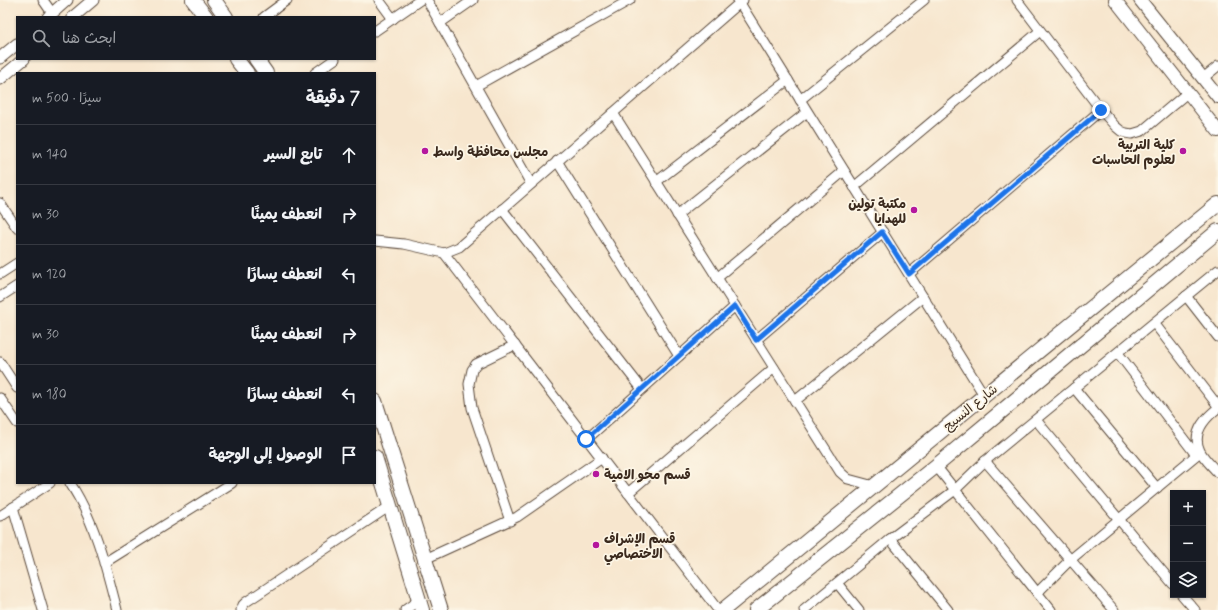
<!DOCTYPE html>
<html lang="ar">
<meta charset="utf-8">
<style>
body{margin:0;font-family:Mynerve,"Playpen Sans Arabic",sans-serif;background:#20242c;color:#f1f3f6;direction:rtl}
.controls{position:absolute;right:12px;bottom:12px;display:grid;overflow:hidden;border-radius:0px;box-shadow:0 1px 3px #0004}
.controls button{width:36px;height:36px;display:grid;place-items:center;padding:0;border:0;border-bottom:1px solid #363941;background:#171b24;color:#f1f3f6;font:20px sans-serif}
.stop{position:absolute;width:12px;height:12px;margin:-9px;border:3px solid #1a73e8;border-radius:50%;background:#fff}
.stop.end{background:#1a73e8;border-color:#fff;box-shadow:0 1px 4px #0008}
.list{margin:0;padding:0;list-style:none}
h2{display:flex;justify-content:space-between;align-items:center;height:52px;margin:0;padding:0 16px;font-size:17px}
h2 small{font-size:13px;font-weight:400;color:#9ea1a6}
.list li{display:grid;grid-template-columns:26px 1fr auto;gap:12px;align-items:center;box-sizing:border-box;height:60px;padding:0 16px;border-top:1px solid #363941}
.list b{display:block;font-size:15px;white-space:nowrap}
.list em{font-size:13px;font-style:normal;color:#9ea1a6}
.icon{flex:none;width:22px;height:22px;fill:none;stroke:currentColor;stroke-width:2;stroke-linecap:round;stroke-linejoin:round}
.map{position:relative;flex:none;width:1218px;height:610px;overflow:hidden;direction:ltr}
.search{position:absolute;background:#171b24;box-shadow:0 1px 3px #0004;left:16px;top:16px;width:360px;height:44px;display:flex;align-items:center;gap:10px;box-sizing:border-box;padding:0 14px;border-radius:0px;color:#9ea1a6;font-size:15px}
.panel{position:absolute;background:#171b24;box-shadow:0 1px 3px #0004;left:16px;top:72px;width:360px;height:412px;border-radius:0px;direction:rtl}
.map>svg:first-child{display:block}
</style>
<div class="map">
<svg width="1218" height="610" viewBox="0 0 1218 610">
<rect width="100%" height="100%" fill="#fcf5e5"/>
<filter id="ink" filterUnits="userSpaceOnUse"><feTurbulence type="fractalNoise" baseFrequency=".025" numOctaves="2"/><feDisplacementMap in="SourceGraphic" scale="8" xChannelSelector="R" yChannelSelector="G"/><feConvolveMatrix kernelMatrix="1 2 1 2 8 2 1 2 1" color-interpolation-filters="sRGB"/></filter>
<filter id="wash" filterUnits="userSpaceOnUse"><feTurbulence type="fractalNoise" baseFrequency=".012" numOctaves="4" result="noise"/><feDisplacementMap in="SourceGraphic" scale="16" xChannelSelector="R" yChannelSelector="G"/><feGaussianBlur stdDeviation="0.9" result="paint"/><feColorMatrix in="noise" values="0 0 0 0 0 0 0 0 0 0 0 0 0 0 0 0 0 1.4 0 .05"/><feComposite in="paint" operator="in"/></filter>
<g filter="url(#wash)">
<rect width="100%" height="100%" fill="#f7e6ce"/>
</g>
<g filter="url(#ink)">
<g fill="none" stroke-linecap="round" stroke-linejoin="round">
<defs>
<g id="minor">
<polyline points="43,0 52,13"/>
<polyline points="379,0 393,19"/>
<polyline points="427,0 531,184"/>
<polyline points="738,0 984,395"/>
<polyline points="1017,0 1101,110 1115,126 1121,131 1126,133 1132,134 1142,131 1187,93"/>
<polyline points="264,17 287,0"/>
<polyline points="440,23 473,0"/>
<polyline points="375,31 420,0"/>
<polyline points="315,73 335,59"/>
<polyline points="1202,79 1218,66"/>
<polyline points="476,86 630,0"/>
<polyline points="800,100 924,0"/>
<polyline points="613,113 840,472 848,479 874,486"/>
<polyline points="557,161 679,356"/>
<polyline points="656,182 788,80"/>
<polyline points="854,187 1040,31"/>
<polyline points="0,203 17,228"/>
<polyline points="502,209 642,389"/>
<polyline points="677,215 807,112"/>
<polyline points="375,241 404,244 444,253 459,247 743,0"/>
<polyline points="444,253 718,610"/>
<polyline points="0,274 17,263"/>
<polyline points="909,274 1101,110"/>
<polyline points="717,278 844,171"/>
<polyline points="1186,296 1218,337"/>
<polyline points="0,297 17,286"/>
<polyline points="1154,323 1218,406"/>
<polyline points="756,340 883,232"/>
<polyline points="1118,353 1196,455"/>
<polyline points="0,362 17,388"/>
<polyline points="1074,388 1157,488"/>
<polyline points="0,398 17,423"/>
<polyline points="795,401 923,297"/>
<path d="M1218,408C1205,418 1191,433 1200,451C1204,459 1212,466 1218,473"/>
<polyline points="1036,420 1173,584"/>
<polyline points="587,439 735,306"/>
<polyline points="985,461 1114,610"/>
<polyline points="936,466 1051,610"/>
<path d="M70,483C95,521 106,567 117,610"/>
<polyline points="628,493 774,368"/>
<polyline points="13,507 43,610"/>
<polyline points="0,516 50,483"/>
<polyline points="510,521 472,408 469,384 472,370 476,364 515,345"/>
<polyline points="890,539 948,610"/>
<polyline points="425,559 517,517 602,458"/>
<polyline points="104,563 232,483"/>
<polyline points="837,583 859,610"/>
<polyline points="1037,593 1070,560 1200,452"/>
<polyline points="1182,595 1195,610"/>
<polyline points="241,610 243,605 246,602 390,506"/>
<polyline points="405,610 419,600"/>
<polyline points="804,610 890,539 955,490 985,461 1218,270"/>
</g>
<g id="tertiary">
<polyline points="48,17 67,0"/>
<polyline points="73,17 93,0"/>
<polyline points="0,58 17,44"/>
<polyline points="0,79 24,59"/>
</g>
<g id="secondary">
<polyline points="1115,0 1218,131"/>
<polyline points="1140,0 1218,97"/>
</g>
<g id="primary">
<polyline points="193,0 206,17"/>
<polyline points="214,0 226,17"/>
<polyline points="236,59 247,73"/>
<polyline points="256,59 266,73"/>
<polyline points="375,401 441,610"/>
<polyline points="375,457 422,610"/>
<polyline points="723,610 1218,204"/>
<polyline points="756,610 936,466 1218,231"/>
</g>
</defs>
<use href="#minor" stroke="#574638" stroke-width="11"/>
<use href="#tertiary" stroke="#574638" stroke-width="13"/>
<use href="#secondary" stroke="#574638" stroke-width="14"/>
<use href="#primary" stroke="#574638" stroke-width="16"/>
<use href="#minor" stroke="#fff" stroke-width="9"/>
<use href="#tertiary" stroke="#fff" stroke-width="11"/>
<use href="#secondary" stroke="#fff" stroke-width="12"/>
<use href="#primary" stroke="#fff" stroke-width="14"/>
</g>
</g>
<g fill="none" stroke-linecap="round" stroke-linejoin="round" filter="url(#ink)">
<polyline stroke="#1a73e8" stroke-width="5" points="586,439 735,306 756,340 882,232 909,274 1101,110"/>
</g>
<g fill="#b5179e" stroke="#fcf5e5" stroke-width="1.5">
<circle cx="425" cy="151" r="4"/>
<circle cx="1183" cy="151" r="4"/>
<circle cx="914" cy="210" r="4"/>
<circle cx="596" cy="474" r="4"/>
<circle cx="596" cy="545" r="4"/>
</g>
<g text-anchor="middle" stroke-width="3.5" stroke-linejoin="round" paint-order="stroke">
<g font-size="13" font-weight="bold" fill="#3b2a1e" stroke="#fcf5e5" text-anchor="start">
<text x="1175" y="149" text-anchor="end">كلية التربية<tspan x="1175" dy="15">لعلوم الحاسبات</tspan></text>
<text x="433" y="156">مجلس محافظة واسط</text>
<text x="906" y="208" text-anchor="end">مكتبة تولين<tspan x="906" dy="15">للهدايا</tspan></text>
<text x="604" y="479">قسم محو الامية</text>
<text x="604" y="543">قسم الإشراف<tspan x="604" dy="15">الاختصاصي</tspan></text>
</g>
<g font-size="13" fill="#3b2a1e" stroke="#fcf5e5">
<text transform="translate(970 407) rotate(-39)" y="5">شارع النسيج</text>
</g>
</g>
</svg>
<div class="controls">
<button>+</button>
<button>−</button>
<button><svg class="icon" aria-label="layers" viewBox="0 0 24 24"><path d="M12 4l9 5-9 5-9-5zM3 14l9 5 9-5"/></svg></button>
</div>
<div class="stop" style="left:586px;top:439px"></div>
<div class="stop end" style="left:1101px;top:110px"></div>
<div class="search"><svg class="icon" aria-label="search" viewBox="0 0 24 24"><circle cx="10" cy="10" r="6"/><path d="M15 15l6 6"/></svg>ابحث هنا</div>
<section class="panel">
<h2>7 دقيقة<small>سيرًا · 500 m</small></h2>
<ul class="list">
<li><svg class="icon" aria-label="ahead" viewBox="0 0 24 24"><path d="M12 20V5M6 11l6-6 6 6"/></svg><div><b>تابع السير</b></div><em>140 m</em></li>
<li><svg class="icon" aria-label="right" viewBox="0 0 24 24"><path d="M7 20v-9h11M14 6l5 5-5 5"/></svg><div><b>انعطف يمينًا</b></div><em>30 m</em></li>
<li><svg class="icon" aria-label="left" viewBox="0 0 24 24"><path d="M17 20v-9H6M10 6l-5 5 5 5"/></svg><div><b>انعطف يسارًا</b></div><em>120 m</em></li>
<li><svg class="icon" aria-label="right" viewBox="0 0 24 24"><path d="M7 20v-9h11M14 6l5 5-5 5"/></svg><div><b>انعطف يمينًا</b></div><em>30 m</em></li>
<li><svg class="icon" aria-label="left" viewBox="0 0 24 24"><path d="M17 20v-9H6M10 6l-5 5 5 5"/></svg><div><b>انعطف يسارًا</b></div><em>180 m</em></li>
<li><svg class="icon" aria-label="arrive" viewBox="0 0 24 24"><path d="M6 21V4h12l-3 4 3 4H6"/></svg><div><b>الوصول إلى الوجهة</b></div></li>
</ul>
</section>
</div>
